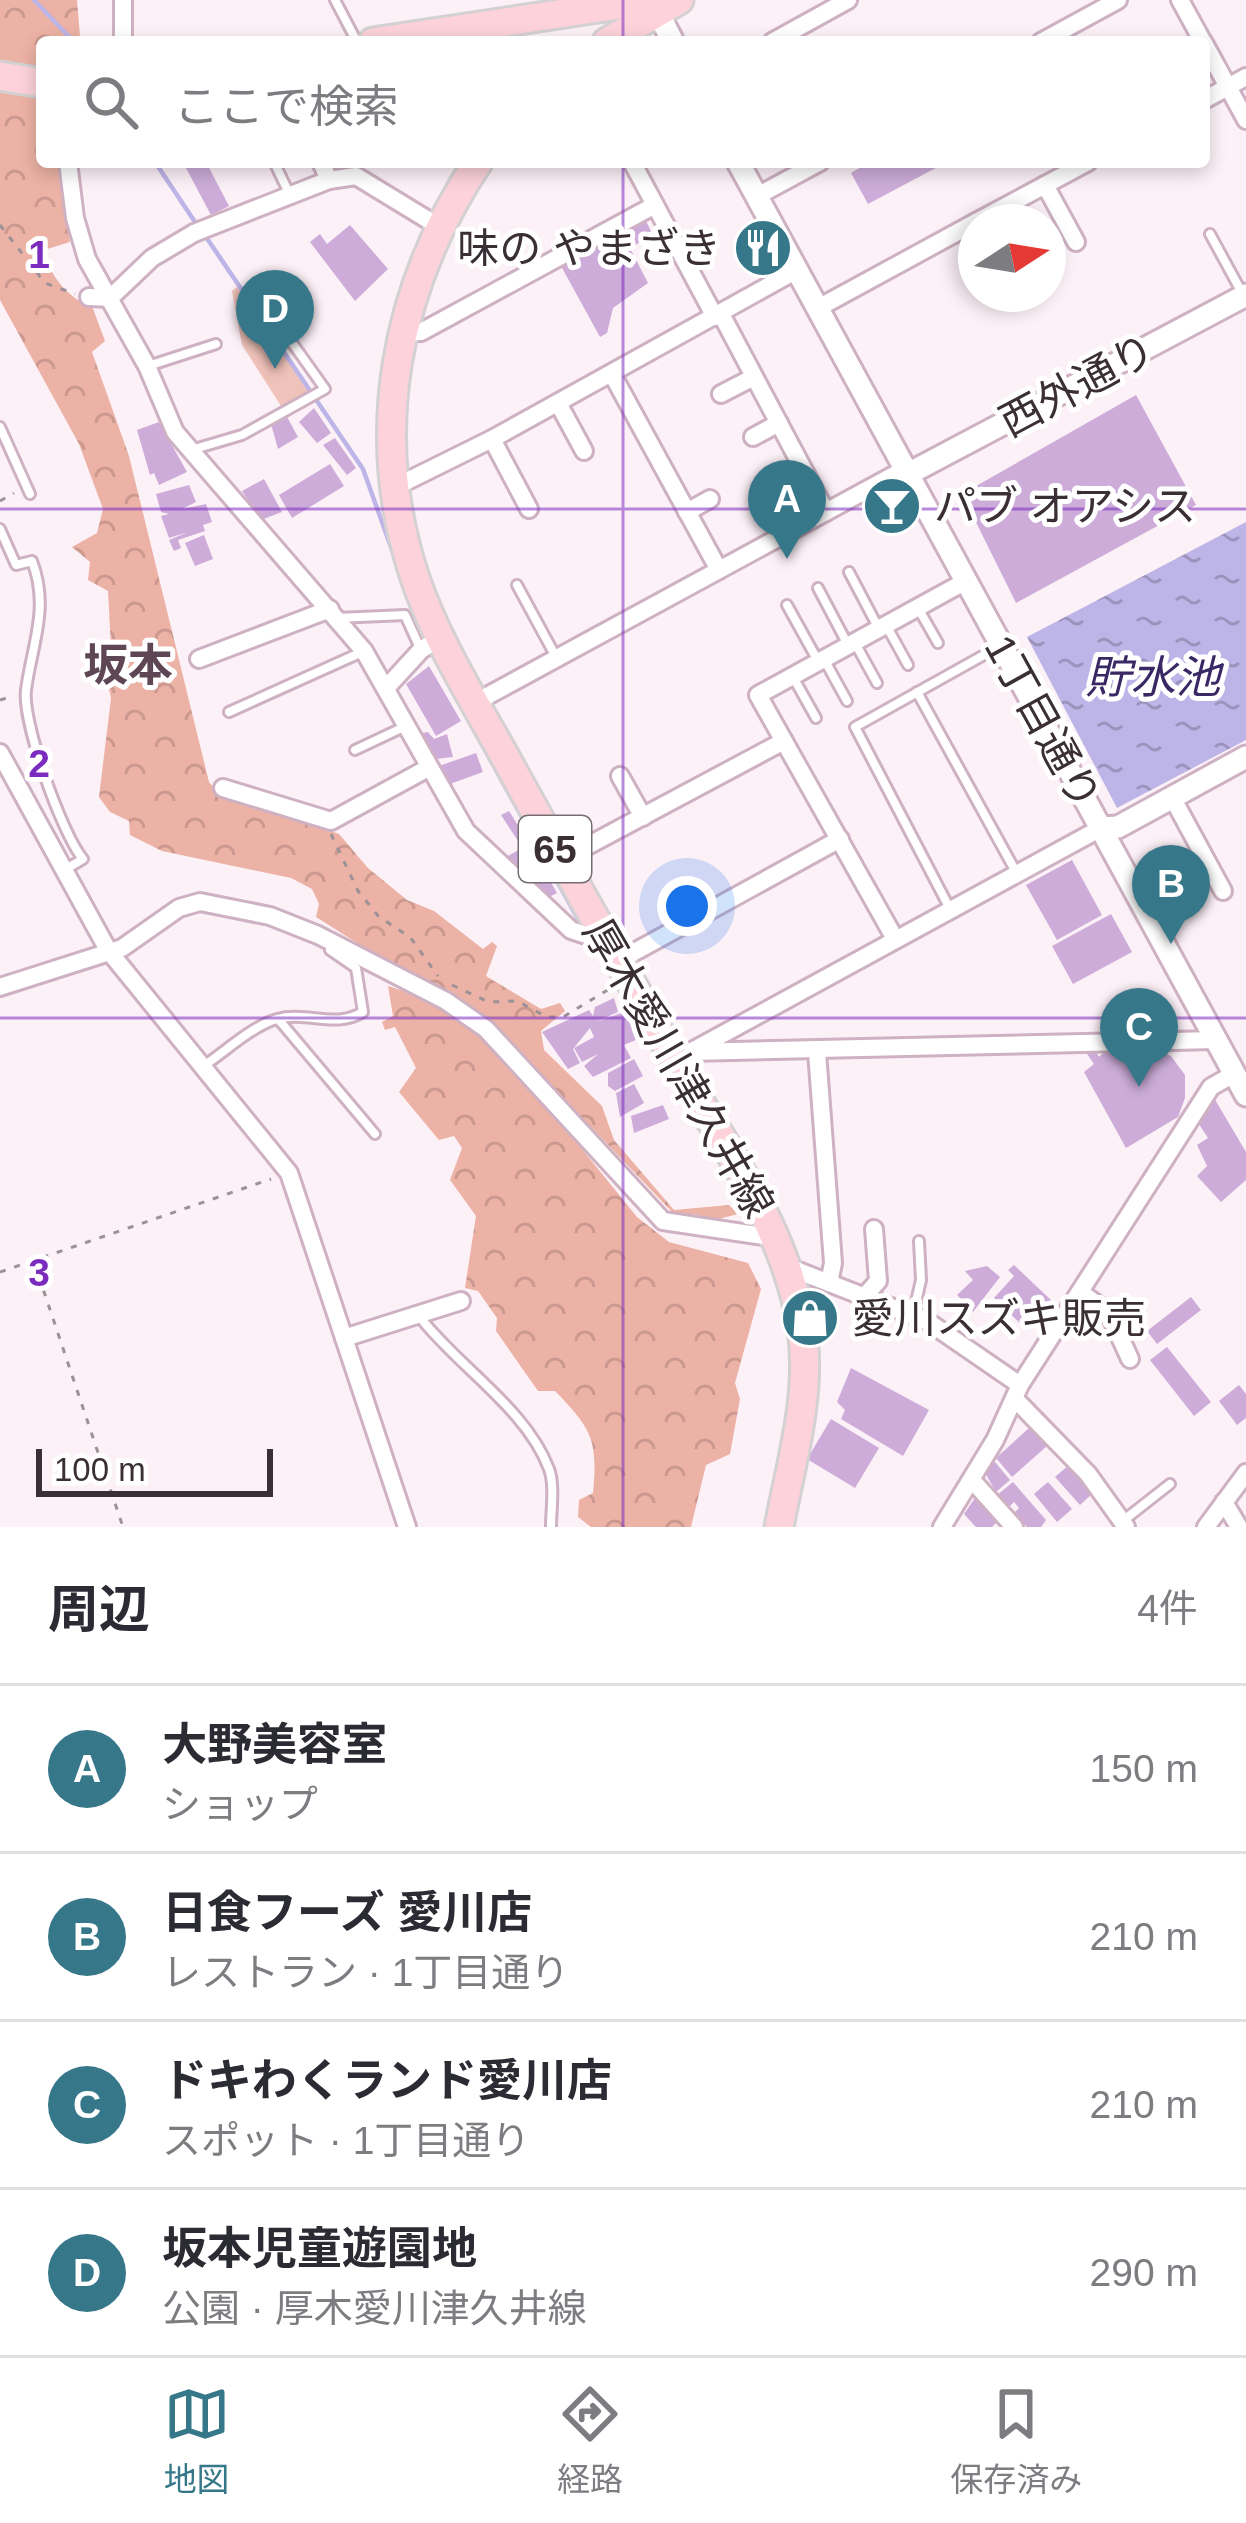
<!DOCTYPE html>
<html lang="ja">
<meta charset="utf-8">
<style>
body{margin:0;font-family:Helvetica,"Noto Sans JP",sans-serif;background:#f7f7f7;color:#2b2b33}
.compass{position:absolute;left:958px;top:204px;width:108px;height:108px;border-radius:50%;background:#fff;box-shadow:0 6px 18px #0003;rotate:78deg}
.scale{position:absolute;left:36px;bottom:30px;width:237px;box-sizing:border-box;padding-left:12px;border:6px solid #3b2f36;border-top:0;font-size:33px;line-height:42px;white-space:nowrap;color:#3b2f36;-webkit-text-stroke:9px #fff;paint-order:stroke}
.you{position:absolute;left:687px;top:906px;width:42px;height:42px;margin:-30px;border:9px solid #fff;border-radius:50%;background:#1a73e8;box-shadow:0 0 0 18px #1a73e833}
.badge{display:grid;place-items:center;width:78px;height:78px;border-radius:50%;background:#367889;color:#fff;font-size:39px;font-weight:700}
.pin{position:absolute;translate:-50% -99px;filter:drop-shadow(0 3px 6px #0008)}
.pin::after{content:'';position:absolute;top:63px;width:42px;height:36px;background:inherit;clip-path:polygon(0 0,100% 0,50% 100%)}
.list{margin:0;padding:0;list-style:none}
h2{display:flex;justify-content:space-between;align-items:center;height:156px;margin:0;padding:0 48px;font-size:51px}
h2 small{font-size:39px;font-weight:400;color:#7c7c81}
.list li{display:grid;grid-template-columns:78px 1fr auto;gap:36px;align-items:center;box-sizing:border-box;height:168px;padding:0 48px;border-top:3px solid #e1e1e2}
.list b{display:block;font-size:45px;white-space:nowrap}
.list p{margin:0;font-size:39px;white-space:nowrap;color:#7c7c81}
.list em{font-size:39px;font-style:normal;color:#7c7c81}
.icon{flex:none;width:66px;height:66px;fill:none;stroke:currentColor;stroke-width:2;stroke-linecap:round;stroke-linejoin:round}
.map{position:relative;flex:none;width:1246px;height:1527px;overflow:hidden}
.search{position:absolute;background:#fff;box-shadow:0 6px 18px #0003;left:36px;right:36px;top:36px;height:132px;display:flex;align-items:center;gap:30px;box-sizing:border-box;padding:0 42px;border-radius:12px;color:#7c7c81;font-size:45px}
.sheet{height:828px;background:#fff}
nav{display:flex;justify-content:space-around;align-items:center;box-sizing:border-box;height:168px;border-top:3px solid #e1e1e2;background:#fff;font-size:33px;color:#7c7c81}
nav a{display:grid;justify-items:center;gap:6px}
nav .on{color:#367889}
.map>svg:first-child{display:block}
</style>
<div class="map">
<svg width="1246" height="1527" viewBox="0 0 1246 1527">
<defs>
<pattern id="forest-crowns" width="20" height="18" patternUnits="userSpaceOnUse" patternTransform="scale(3)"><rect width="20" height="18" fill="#ecb2a5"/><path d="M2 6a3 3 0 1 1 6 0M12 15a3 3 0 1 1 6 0" fill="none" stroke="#cb998f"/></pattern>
<pattern id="water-ripples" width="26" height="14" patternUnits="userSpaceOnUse" patternTransform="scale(3)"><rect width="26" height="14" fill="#bdb4e7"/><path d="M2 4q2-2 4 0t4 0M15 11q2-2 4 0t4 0" fill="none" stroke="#9b93bc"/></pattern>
</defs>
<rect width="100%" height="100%" fill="#fdf1f8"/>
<path fill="url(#forest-crowns)" d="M0,0H77L80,36L88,42H42V162H59L70,242L44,250C49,275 68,299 92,306L105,341L92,352L129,456L209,782L215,789L339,834L368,868L407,900L434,911L483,949L492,942L497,946L486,976L541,1009L560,1003L565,1011L541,1031L544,1050L602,1106L614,1140L674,1210L729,1205L738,1214L707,1222L700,1215L673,1213L530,1063L518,1070L637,1217L669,1242L748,1263L761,1289L735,1383L740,1399L730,1454L706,1465L691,1527H591L578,1517L579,1500L593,1493C598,1440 592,1429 555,1391H538L496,1331L497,1318L478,1291L465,1288L476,1216L450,1180L462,1148L454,1136L439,1140L399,1092L416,1068L395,1027L385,1030L382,1022L393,1016L388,986L410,993L417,981L316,917L319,904L312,889L291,878L162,851L130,835L129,821L110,812L99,797L111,698L103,661L111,648L108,591L88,580L90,562L72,547L97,533L103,509L79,444L0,300Z"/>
<polygon fill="#f0c3ba" points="237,287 310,394 283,409 242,345 232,291"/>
<polygon fill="url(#water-ripples)" points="1246,522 1246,740 1117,808 1027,637"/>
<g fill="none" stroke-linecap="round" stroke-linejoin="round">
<g stroke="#bdb4e7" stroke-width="4.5">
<polyline points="34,0 74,42"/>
<polyline points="155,162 197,225"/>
<polyline points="204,234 363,469 425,642"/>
<polyline points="431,652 579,921"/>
</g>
</g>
<g fill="#cdacd9">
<polygon points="197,162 206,162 229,206 211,215 186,168"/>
<polygon points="861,162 947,162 868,204 851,173 863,166"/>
<polygon points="646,221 651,231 644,235 646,239 630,248 648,283 613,308 607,333 600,337 561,266"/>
<polygon points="350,225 388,269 355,301 310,242 320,234 327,244"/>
<polygon points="1136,395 1196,505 1016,603 962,494"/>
<polygon points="314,408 331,433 317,443 299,422"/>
<polygon points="286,415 298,437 278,449 271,424"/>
<polygon points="159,422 187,472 159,485 154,473 150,475 137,430"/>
<polygon points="335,438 356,468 347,475 323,445"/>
<polygon points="330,464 344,486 292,518 279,495"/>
<polygon points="264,479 282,512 261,520 242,491"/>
<polygon points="189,485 196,502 182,509 206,504 212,522 203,525 205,531 178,540 181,548 174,551 169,540 188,532 169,538 161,516 169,514 161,512 156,494"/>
<polygon points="204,535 213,559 195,566 185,543"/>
<polygon points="429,666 461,721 436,736 406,684"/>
<polygon points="428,732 434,739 447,734 453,757 436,759 424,742 422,733"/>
<polygon points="476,753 483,772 450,784 443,777 439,766"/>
<polygon points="509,811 527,840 520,844 501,815"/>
<polygon points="529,844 557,893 547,898 503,859"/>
<polygon points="1072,860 1102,915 1057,940 1026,885"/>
<polygon points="1111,914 1132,952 1073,984 1052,946"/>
<polygon points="614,998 618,1012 596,1022 624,1012 635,1034 636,1040 624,1045 631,1058 593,1077 584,1066 598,1054 582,1062 574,1048 594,1037 590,1028 573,1049 580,1063 568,1069 542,1032 589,1010 593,1016 595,1007"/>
<polygon points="1150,1046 1171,1056 1185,1075 1185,1098 1178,1117 1126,1148 1084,1072 1094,1064 1087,1054 1095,1050 1099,1057 1108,1048 1112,1054"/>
<polygon points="634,1059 643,1076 615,1091 608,1086 608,1073"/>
<polygon points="634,1084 644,1103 620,1117 616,1093"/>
<polygon points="1214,1098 1246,1152 1246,1180 1221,1202 1197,1176 1207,1166 1197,1145 1208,1138 1197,1121"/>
<polygon points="663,1105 669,1119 634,1133 631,1116"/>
<polygon points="1014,1265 1052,1301 1022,1325 994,1298 1014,1276 1008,1270"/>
<polygon points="987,1266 1000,1277 973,1312 957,1295 973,1280 965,1271"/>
<polygon points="1191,1297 1201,1310 1157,1344 1147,1331"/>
<polygon points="1167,1347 1211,1402 1194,1416 1150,1360"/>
<polygon points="851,1368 929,1410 903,1456 841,1419 845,1410 837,1402"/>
<polygon points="1239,1385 1246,1394 1246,1418 1237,1425 1219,1401"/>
<polygon points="831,1419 879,1448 855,1488 807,1459"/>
<polygon points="1030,1427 1047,1446 1012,1477 996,1458"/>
<polygon points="995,1462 1010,1480 996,1492 984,1471"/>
<polygon points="1070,1464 1094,1492 1080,1505 1055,1477"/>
<polygon points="1013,1482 1046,1520 1041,1527 1027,1527 1013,1514 1019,1508 1014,1502 1009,1507 997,1495"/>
<polygon points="1048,1482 1072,1509 1057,1522 1034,1494"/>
<polygon points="977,1495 999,1520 992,1527 976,1527 964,1514"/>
</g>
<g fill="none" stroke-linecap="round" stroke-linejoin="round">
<defs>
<g id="service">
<polyline points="335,0 357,42"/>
<polyline points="274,162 289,193"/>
<polyline points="1210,234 1241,291"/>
<polyline points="148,366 216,344"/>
<polyline points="0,427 30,494"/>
<polyline points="191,450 242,435 325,389 278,323"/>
<path d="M0,529L16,565L32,561C50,608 32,644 26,690C22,722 62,834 83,859L66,869"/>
<polyline points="849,572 879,629"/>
<polyline points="517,585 556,657"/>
<polyline points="818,588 848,645"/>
<polyline points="787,605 818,661"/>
<polyline points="918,608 938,643"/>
<polyline points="337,618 405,615 420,648"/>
<polyline points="886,625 908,665"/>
<polyline points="855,643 877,683"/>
<polyline points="825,661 847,701"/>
<polyline points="793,677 816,718"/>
<polyline points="917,692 1016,872"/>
<polyline points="229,712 362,652"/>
<polyline points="355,750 406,726"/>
<polyline points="949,907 855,727 1000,646"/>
<polyline points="279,1020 375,1134"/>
<path d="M202,1067C225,1052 252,1026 277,1019C307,1011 336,1029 363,1012L356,968L330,950"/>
<polyline points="913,1315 921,1280 919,1241"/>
<path d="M419,1316C457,1366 526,1408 549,1469C555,1485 551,1510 551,1527"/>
<polyline points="1124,1520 1170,1484"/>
</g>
<g id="minor">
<polyline points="1180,0 1203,42"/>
<polyline points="123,42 123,0"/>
<polyline points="772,42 848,0"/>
<polyline points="1041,42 1118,0"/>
<polyline points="1204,43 1246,120"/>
<polyline points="1204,100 1246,77"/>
<polyline points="68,162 75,218 87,259 147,366 175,432 364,651 466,831 571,930 586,935 598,930"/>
<polyline points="632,162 715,317"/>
<polyline points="329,180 356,176 438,226"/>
<polyline points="1045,185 1076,242"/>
<polyline points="757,196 820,162"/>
<polyline points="976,222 1088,162"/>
<polyline points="89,297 110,298 152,258 194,233 329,180 321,162"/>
<polyline points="818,308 976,222"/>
<polyline points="721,314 826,512"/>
<polyline points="401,333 421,332 655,205"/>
<polyline points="612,374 719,570"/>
<polyline points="721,394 754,377"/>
<polyline points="558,403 584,451"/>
<polyline points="753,437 779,423"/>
<polyline points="492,439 529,509"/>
<polyline points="395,487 492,439 797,270"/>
<polyline points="687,512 710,499"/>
<polyline points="199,659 330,609"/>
<polyline points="387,687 421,650 441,637"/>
<polyline points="476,702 905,469"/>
<polyline points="0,753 108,950 289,1173 407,1527"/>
<polyline points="620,776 643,817"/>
<polyline points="223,788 331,821 428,768"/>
<polyline points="1172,797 1223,891"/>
<polyline points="561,860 784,741"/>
<polyline points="894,937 758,695 966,581"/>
<polyline points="618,961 840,839"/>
<polyline points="0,987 122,948 179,908 200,902 270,916 318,935 446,1001 486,1029 663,1221 777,1238"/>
<polyline points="692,1051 1101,828"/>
<polyline points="690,1052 1216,1040"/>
<polyline points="817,1052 833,1263 829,1283"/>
<polyline points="788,1267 927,1321 1020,1385"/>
<polyline points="1080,1292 1109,1313 1130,1359"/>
<polyline points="864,1297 878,1281 874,1229"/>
<polyline points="344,1338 461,1301"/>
<polyline points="1015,1399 1088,1474 1126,1527"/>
<polyline points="972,1480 1014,1527"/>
<polyline points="1224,1502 1239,1527"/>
<polyline points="942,1527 995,1440 1020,1385 1211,1087 1234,1074"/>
<polyline points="1206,1527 1246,1473"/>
</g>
<g id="tertiary">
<polyline points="656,9 673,42"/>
<polyline points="738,162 1246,1095"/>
<polyline points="908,474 1246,295"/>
<polyline points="1101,828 1118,827 1246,757"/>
</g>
<g id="primary">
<polyline points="373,42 625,4 656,9"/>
<polyline points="607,42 679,0"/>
<polyline points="0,76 42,83"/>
<path d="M478,162C395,287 367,434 415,578C438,646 480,710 514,773C571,877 629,980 688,1082C734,1161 788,1237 802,1329C812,1394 791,1463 779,1527"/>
</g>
</defs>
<use href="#service" stroke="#ceb1c2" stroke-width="14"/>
<use href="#minor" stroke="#ceb1c2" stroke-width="22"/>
<use href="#tertiary" stroke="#ceb1c2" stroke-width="27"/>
<use href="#primary" stroke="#d4d1d3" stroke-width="33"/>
<g stroke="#9d9198" stroke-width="3" stroke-dasharray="6 9" stroke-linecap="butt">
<polyline points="42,154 42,153"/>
<polyline points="0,225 45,283 75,294"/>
<polyline points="0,501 14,493"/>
<polyline points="0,700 13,696"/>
<polyline points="331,834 358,891 379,917 410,937 438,976"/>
<polyline points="452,985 489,1002 517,1001 547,1017 563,1017 611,988"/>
<polyline points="34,1262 123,1527"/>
<polyline points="0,1272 271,1179"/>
</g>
<use href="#service" stroke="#fff" stroke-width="8"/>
<use href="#minor" stroke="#fff" stroke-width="16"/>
<use href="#tertiary" stroke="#fff" stroke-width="21"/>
<use href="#primary" stroke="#fdd2da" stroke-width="27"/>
</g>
<path fill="none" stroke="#7b2cbf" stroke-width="3" stroke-opacity="0.55" d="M623,0V42M623,162V1527M0,509H1246M0,1018H1246"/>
<defs>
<symbol id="restaurant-disc" viewBox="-11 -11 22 22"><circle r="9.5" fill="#367889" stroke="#fff"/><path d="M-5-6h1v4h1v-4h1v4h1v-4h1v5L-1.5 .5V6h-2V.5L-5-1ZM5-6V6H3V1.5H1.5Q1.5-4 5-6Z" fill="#fff"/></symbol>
<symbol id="bar-disc" viewBox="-11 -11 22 22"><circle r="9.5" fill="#367889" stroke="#fff"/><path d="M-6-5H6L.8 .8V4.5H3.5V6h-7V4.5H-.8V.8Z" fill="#fff"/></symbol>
<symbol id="shop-disc" viewBox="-11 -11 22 22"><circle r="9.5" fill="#367889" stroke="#fff"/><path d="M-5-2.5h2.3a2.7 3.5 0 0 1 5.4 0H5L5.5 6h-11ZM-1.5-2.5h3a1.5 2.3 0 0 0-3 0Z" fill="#fff"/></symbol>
</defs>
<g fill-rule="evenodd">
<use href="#restaurant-disc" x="730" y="215" width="66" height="66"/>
<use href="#bar-disc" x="859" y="473" width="66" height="66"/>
<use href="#shop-disc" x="777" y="1285" width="66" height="66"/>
</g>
<g text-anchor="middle" stroke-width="10" stroke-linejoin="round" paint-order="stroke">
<rect fill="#fff" stroke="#766d72" stroke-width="3" x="519" y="816" width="72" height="66" rx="9"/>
<g font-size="39" font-weight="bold" fill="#3b2f36">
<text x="555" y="863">65</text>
</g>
<g font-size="42" fill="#3b2f36" stroke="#fff" text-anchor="start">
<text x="721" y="263" text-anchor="end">味の やまざき</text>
<text x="934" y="521">パブ オアシス</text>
<text x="852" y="1333">愛川スズキ販売</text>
</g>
<g font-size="42" fill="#3b2f36" stroke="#fff">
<text transform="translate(1077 385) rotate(-28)" y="15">西外通り</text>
<text transform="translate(1043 722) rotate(61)" y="15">1丁目通り</text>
<text transform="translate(679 1068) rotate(60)" y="15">厚木愛川津久井線</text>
</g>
<g font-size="45" font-weight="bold" fill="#5f4655" stroke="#fff">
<text x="128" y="681">坂本</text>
</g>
<g font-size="45" font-style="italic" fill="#392864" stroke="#fff">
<text x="1153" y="693">貯水池</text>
</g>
</g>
<g font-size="39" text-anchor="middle" font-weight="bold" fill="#7b2cbf" stroke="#fff" stroke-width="10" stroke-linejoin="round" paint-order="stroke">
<text x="39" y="268">1</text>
<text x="39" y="777">2</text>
<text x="39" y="1286">3</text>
</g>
</svg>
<svg class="compass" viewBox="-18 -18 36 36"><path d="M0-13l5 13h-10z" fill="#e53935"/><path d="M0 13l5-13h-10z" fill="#7c7c81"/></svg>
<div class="scale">100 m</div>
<div class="you"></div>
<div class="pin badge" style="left:787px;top:559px">A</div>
<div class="pin badge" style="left:1171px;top:944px">B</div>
<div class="pin badge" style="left:1139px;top:1087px">C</div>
<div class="pin badge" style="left:275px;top:369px">D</div>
<div class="search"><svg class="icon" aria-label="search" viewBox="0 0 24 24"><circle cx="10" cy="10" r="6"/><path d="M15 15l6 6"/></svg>ここで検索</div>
</div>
<section class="sheet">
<h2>周辺<small>4件</small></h2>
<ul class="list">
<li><span class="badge">A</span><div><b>大野美容室</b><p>ショップ</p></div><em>150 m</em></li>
<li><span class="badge">B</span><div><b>日食フーズ 愛川店</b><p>レストラン · 1丁目通り</p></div><em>210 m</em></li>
<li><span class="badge">C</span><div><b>ドキわくランド愛川店</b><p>スポット · 1丁目通り</p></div><em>210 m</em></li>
<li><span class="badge">D</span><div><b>坂本児童遊園地</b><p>公園 · 厚木愛川津久井線</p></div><em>290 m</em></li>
</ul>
</section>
<nav>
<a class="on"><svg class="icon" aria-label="map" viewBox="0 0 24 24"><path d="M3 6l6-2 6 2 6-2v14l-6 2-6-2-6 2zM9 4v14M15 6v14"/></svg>地図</a>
<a><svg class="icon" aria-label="directions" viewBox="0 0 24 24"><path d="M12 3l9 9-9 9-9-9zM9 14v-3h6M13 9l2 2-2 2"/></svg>経路</a>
<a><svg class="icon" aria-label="saved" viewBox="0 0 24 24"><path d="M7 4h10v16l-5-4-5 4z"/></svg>保存済み</a>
</nav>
